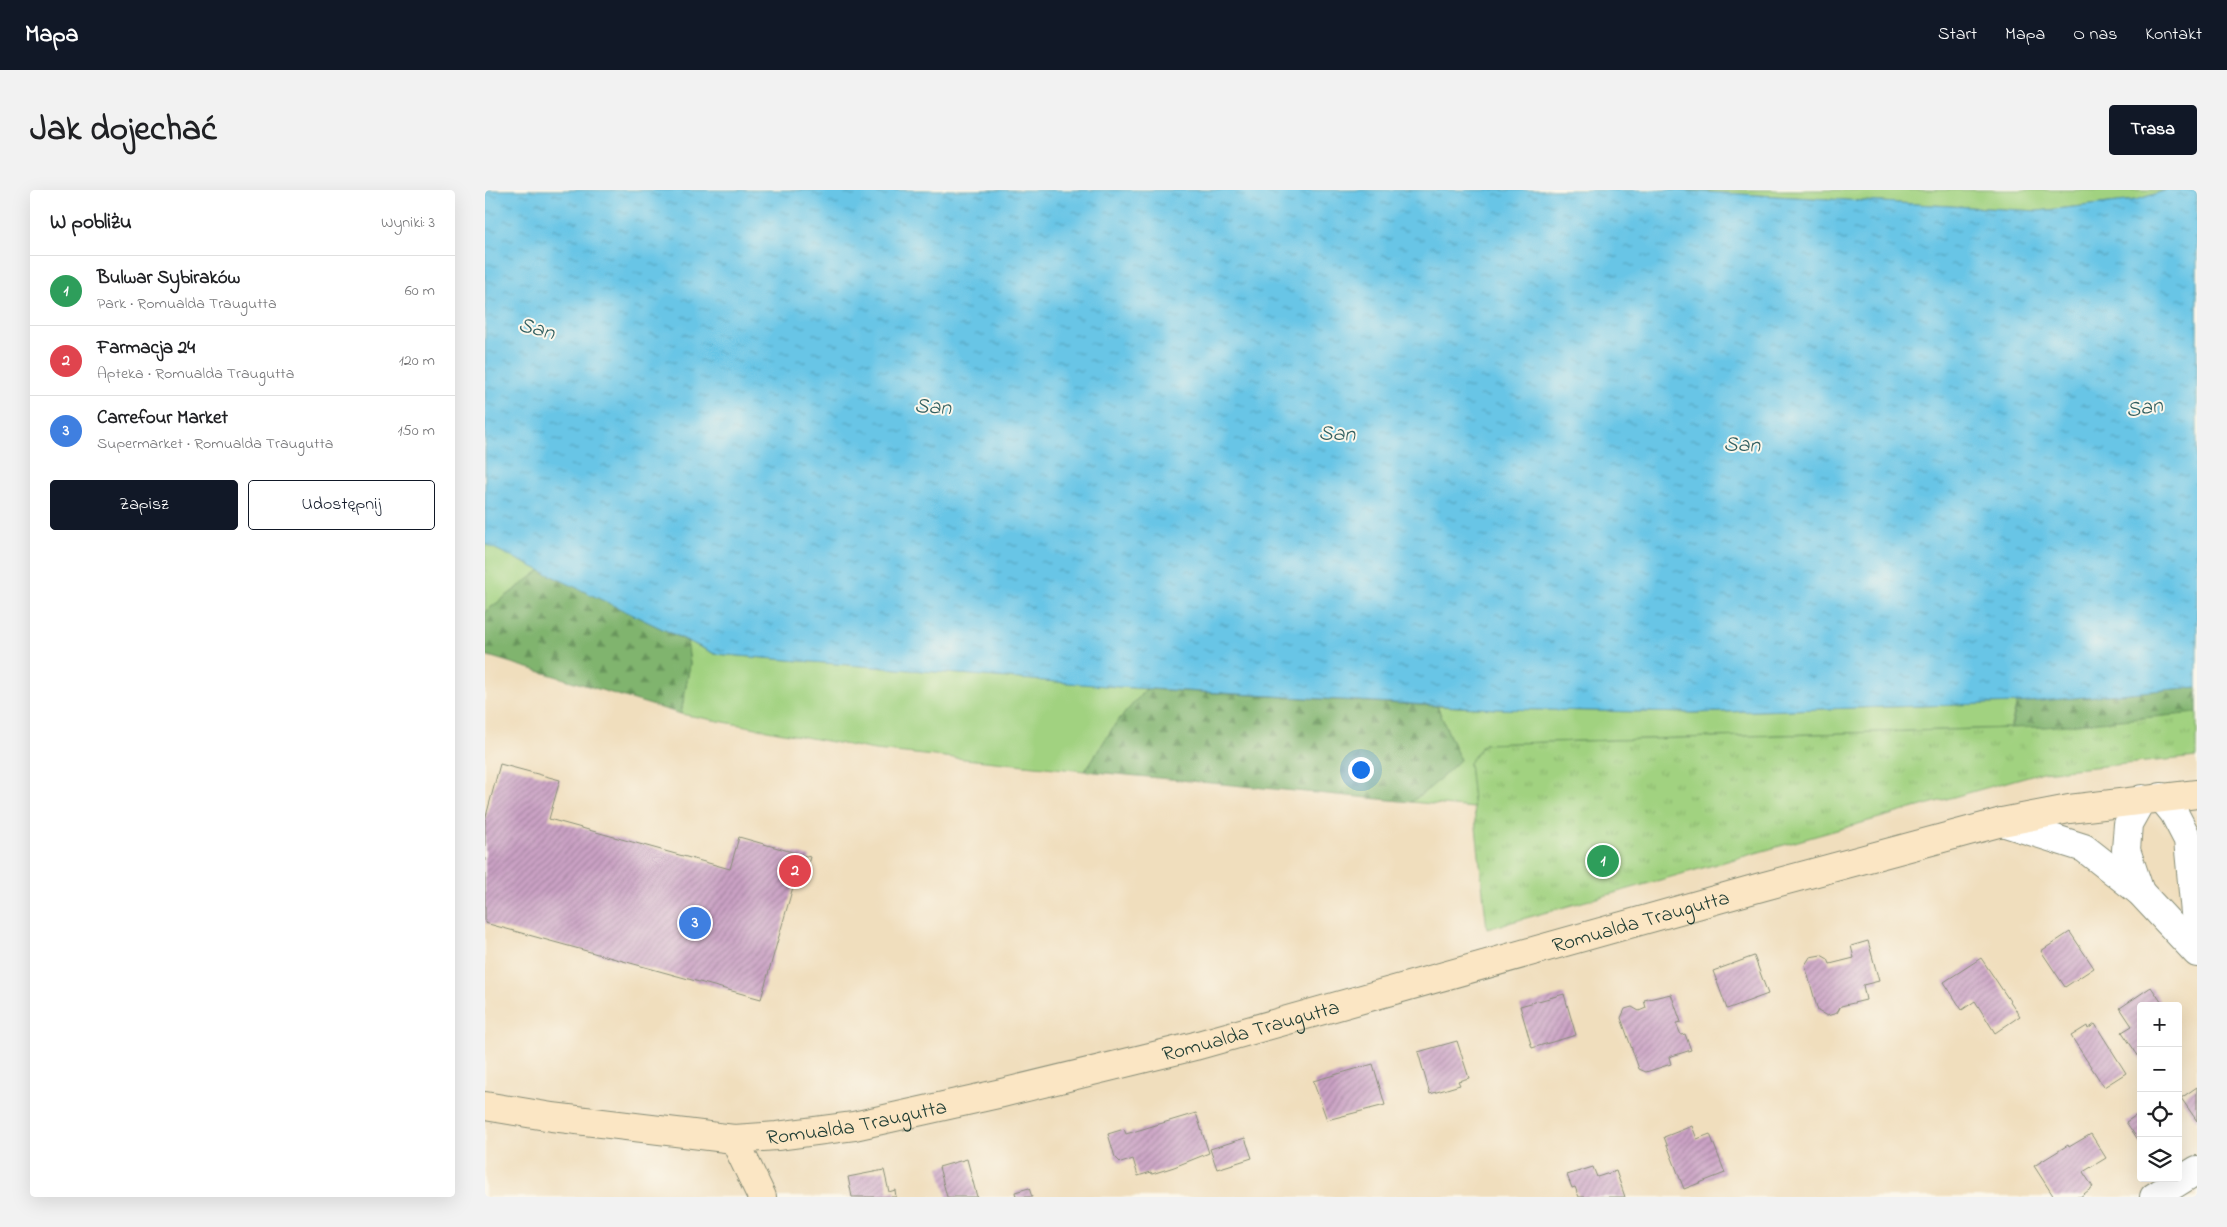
<!DOCTYPE html>
<html lang="pl">
<meta charset="utf-8">
<style>
body{margin:0;font-family:"Indie Flower",sans-serif;background:#f2f2f2;color:#202124}
.controls{position:absolute;right:15px;bottom:15px;display:grid;overflow:hidden;border-radius:5px;box-shadow:0 5px 20px #0002}
.controls button{width:45px;height:45px;display:grid;place-items:center;padding:0;border:0;border-bottom:1px solid #e0e0e0;background:#fff;color:#202124;font:25px sans-serif}
.you{position:absolute;left:875px;top:579px;width:18px;height:18px;margin:-12px;border:4px solid #fff;border-radius:50%;background:#1a73e8;box-shadow:0 0 0 8px #1a73e833}
.badge{display:grid;place-items:center;width:32px;height:32px;border-radius:50%;background:#111827;color:#fff;font-size:16px;font-weight:700}
.pin{position:absolute;translate:-50% -50%;border:2px solid #fff;box-shadow:0 1px 5px #0006}
.list{margin:0;padding:0;list-style:none}
h2{display:flex;justify-content:space-between;align-items:center;height:65px;margin:0;padding:0 20px;font-size:21px}
h2 small{font-size:16px;font-weight:400;color:#757577}
.list li{display:grid;grid-template-columns:32px 1fr auto;gap:15px;align-items:center;box-sizing:border-box;height:70px;padding:0 20px;border-top:1px solid #e0e0e0}
.list b{display:block;font-size:19px;white-space:nowrap}
.list p{margin:0;font-size:16px;white-space:nowrap;color:#757577}
.list em{font-size:16px;font-style:normal;color:#757577}
.actions{display:flex;gap:10px;padding:15px 20px}
.actions a{flex:1;padding:11px 0;border:1px solid #111827;border-radius:5px;text-align:center;font-size:18px;color:#111827}
.actions .main{background:#111827;color:#fff}
.icon{flex:none;width:28px;height:28px;fill:none;stroke:currentColor;stroke-width:2;stroke-linecap:round;stroke-linejoin:round}
.map{position:relative;flex:none;width:1712px;height:1007px;overflow:hidden;border-radius:5px}
header{display:flex;align-items:center;gap:30px;box-sizing:border-box;height:70px;padding:0 25px;background:#111827;color:#fff}
header strong{font-size:24px}
nav{display:flex;gap:28px;margin-inline-start:auto;font-size:18px}
.intro{display:flex;align-items:center;justify-content:space-between;box-sizing:border-box;height:120px;padding:0 30px}
h1{margin:0;font-size:35px}
.button{padding:12px 22px;border-radius:5px;background:#111827;color:#fff;font-size:18px;font-weight:700}
main{display:flex;gap:30px;padding:0 30px}
aside{flex:1;background:#fff;border-radius:5px;box-shadow:0 5px 20px #0002}
.map>svg:first-child{display:block}
</style>
<header>
<strong>Mapa</strong>
<nav><a>Start</a><a>Mapa</a><a>O nas</a><a>Kontakt</a></nav>
</header>
<div class="intro"><h1>Jak dojechać</h1><a class="button">Trasa</a></div>
<main>
<aside>
<h2>W pobliżu<small>Wyniki: 3</small></h2>
<ul class="list">
<li><span class="badge" style="background:#2e9e5b">1</span><div><b>Bulwar Sybiraków</b><p>Park · Romualda Traugutta</p></div><em>60 m</em></li>
<li><span class="badge" style="background:#e0444e">2</span><div><b>Farmacja 24</b><p>Apteka · Romualda Traugutta</p></div><em>120 m</em></li>
<li><span class="badge" style="background:#3f7fe0">3</span><div><b>Carrefour Market</b><p>Supermarket · Romualda Traugutta</p></div><em>150 m</em></li>
</ul>
<div class="actions"><a class="main">Zapisz</a><a>Udostępnij</a></div>
</aside>
<div class="map">
<svg width="1712" height="1007" viewBox="0 0 1712 1007">
<defs>
<pattern id="forest-firs" width="22" height="20" patternUnits="userSpaceOnUse" patternTransform="scale(1.25)"><rect width="22" height="20" fill="#80b46e"/><path d="M5 1l3.5 6h-7zM16 11l3.5 6h-7z" fill="#68945b"/></pattern>
<pattern id="park-tufts" width="24" height="20" patternUnits="userSpaceOnUse" patternTransform="scale(1.25)"><rect width="24" height="20" fill="#a1d280"/><path d="M3 7l-1-3M5 7V3M7 7l1-3M15 17l-1-3M17 17v-4M19 17l1-3" fill="none" stroke="#8ab56f"/></pattern>
<pattern id="water-ripples" width="26" height="14" patternUnits="userSpaceOnUse" patternTransform="scale(1.25)"><rect width="26" height="14" fill="#68c5e6"/><path d="M2 4q2-2 4 0t4 0M15 11q2-2 4 0t4 0" fill="none" stroke="#55a1bb"/></pattern>
<pattern id="building-hatch" width="6" height="6" patternUnits="userSpaceOnUse" patternTransform="scale(1.25)"><rect width="6" height="6" fill="#caa1c4"/><path d="M-1 1l2-2M0 6l6-6M5 7l2-2" fill="none" stroke="#a384a0"/></pattern>
</defs>
<rect width="100%" height="100%" fill="#fbf7ec"/>
<filter id="ink" filterUnits="userSpaceOnUse"><feTurbulence type="fractalNoise" baseFrequency=".02" numOctaves="2"/><feDisplacementMap in="SourceGraphic" scale="10" xChannelSelector="R" yChannelSelector="G"/><feConvolveMatrix kernelMatrix="1 2 1 2 8 2 1 2 1" color-interpolation-filters="sRGB"/></filter>
<filter id="wash" filterUnits="userSpaceOnUse"><feTurbulence type="fractalNoise" baseFrequency=".0096" numOctaves="4" result="noise"/><feDisplacementMap in="SourceGraphic" scale="20" xChannelSelector="R" yChannelSelector="G"/><feGaussianBlur stdDeviation="1.12" result="paint"/><feColorMatrix in="noise" values="0 0 0 0 0 0 0 0 0 0 0 0 0 0 0 0 0 1.4 0 .05"/><feComposite in="paint" operator="in"/></filter>
<g filter="url(#wash)">
<rect width="100%" height="100%" fill="#f0debd"/>
<g fill="#a1d280" stroke="#60885a">
<polygon points="1185,0 1682,0 1651,10 1553,21"/>
<polygon points="0,354 56,380 0,422"/>
<polygon points="202,451 230,464 661,499 631,533 600,581 390,560 196,524 205,474"/>
<polygon points="1532,513 1525,538 999,554 984,573 989,618 926,612 946,597 975,570 952,516 1012,519 1207,523"/>
</g>
<g fill="url(#forest-firs)" stroke="#507851">
<polygon points="56,380 202,451 205,474 196,524 0,465 0,422"/>
<polygon points="1712,497 1712,523 1560,537 1526,538 1532,513"/>
<polygon points="661,499 952,516 975,570 946,597 926,612 600,581 631,533"/>
</g>
<polygon fill="url(#park-tufts)" stroke="#60885a" points="1712,523 1712,567 1557,582 1002,739 984,573 999,554 1560,537"/>
<polygon fill="url(#water-ripples)" stroke="#44818d" points="0,0 1185,0 1553,21 1651,10 1682,0 1712,0 1712,497 1532,513 1207,523 1012,519 633,497 230,464 0,354"/>
<g id="blocks">
<g fill="url(#building-hatch)">
<polygon points="15,574 75,590 64,629 245,679 254,647 325,667 316,698 308,697 276,809 0,733 0,630"/>
<polygon points="1585,742 1609,778 1580,797 1556,761"/>
<polygon points="1383,751 1394,791 1378,795 1381,810 1356,816 1352,823 1342,826 1333,821 1320,775 1325,767 1336,765 1343,769 1345,774 1369,768 1366,756"/>
<polygon points="1269,766 1283,804 1242,819 1228,781"/>
<polygon points="1496,768 1535,826 1510,843 1490,811 1477,820 1459,792"/>
<polygon points="1666,797 1679,816 1656,816 1656,870 1637,842 1647,836 1635,818"/>
<polygon points="1079,804 1091,845 1047,858 1035,816"/>
<polygon points="1186,804 1196,832 1191,833 1196,845 1200,844 1206,860 1184,867 1186,874 1161,882 1154,879 1136,828 1140,819 1147,817 1154,821 1161,818 1159,810"/>
<polygon points="1610,834 1641,883 1619,897 1586,846 1602,836 1603,839"/>
<polygon points="972,851 984,888 973,891 975,895 945,904 933,862"/>
<polygon points="888,874 900,915 842,930 828,891"/>
<polygon points="1712,897 1712,931 1696,908"/>
<polygon points="1656,922 1656,954 1641,932"/>
<polygon points="711,923 724,963 689,977 667,984 666,982 653,986 648,969 636,973 630,967 623,944 639,939 641,944"/>
<polygon points="1207,936 1212,949 1225,944 1240,983 1199,999 1179,947"/>
<polygon points="1606,944 1621,968 1598,982 1608,997 1595,1007 1569,1007 1549,976 1583,955 1584,957"/>
<polygon points="760,948 767,968 732,979 725,959"/>
<polygon points="482,969 492,1007 462,1007 454,977"/>
<polygon points="1108,977 1112,987 1131,981 1140,1007 1094,1007 1090,997 1087,998 1082,985"/>
<polygon points="399,980 404,1002 410,1000 411,1007 367,1007 363,987"/>
<polygon points="544,998 547,1007 531,1007 530,1002"/>
</g>
</g>
</g>
<g filter="url(#ink)">
<use href="#blocks" fill-opacity="0" stroke="#888e78" stroke-width="1"/>
<g fill="none" stroke-linecap="round" stroke-linejoin="round">
<defs>
<g id="street">
<polyline points="1676,607 1689,623 1703,650 1712,744"/>
<polyline points="1517,632 1599,658 1655,702 1712,763"/>
<polyline points="1655,702 1641,660 1643,634 1657,609"/>
<polyline points="1669,1007 1712,980"/>
</g>
<g id="secondary">
<path id="s1" d="M0,916L67,927L249,949L292,946L369,936L517,903L710,856L1276,697L1517,632L1584,619L1712,604"/>
<polyline points="249,949 277,1007"/>
</g>
</defs>
<use href="#street" stroke="#888e78" stroke-width="30"/>
<use href="#secondary" stroke="#888e78" stroke-width="30"/>
<use href="#street" stroke="#fff" stroke-width="28"/>
<use href="#secondary" stroke="#fbe6c4" stroke-width="28"/>
</g>
</g>
<g text-anchor="middle" stroke-width="4" stroke-linejoin="round" paint-order="stroke">
<g font-size="21" fill="#1f3d34" stroke="#fbf7ec">
<text dy="7" stroke="none"><textPath href="#s1" startOffset="1185">Romualda Traugutta</textPath></text>
<text dy="7" stroke="none"><textPath href="#s1" startOffset="780">Romualda Traugutta</textPath></text>
<text dy="7" stroke="none"><textPath href="#s1" startOffset="375">Romualda Traugutta</textPath></text>
</g>
<g font-size="22" font-style="italic" fill="#315f60" stroke="#fbf7ec">
<text transform="translate(52 137) rotate(15)" y="8">San</text>
<text transform="translate(448 215) rotate(4)" y="8">San</text>
<text transform="translate(1659 216) rotate(-9)" y="8">San</text>
<text transform="translate(852 242) rotate(2)" y="8">San</text>
<text transform="translate(1257 253) rotate(2)" y="8">San</text>
</g>
</g>
</svg>
<div class="controls">
<button>+</button>
<button>−</button>
<button><svg class="icon" aria-label="locate" viewBox="0 0 24 24"><circle cx="12" cy="12" r="6"/><path d="M12 2v4M12 18v4M2 12h4M18 12h4"/></svg></button>
<button><svg class="icon" aria-label="layers" viewBox="0 0 24 24"><path d="M12 4l9 5-9 5-9-5zM3 14l9 5 9-5"/></svg></button>
</div>
<div class="you"></div>
<div class="pin badge" style="left:1118px;top:671px;background:#2e9e5b">1</div>
<div class="pin badge" style="left:310px;top:681px;background:#e0444e">2</div>
<div class="pin badge" style="left:210px;top:733px;background:#3f7fe0">3</div>
</div>
</main>
